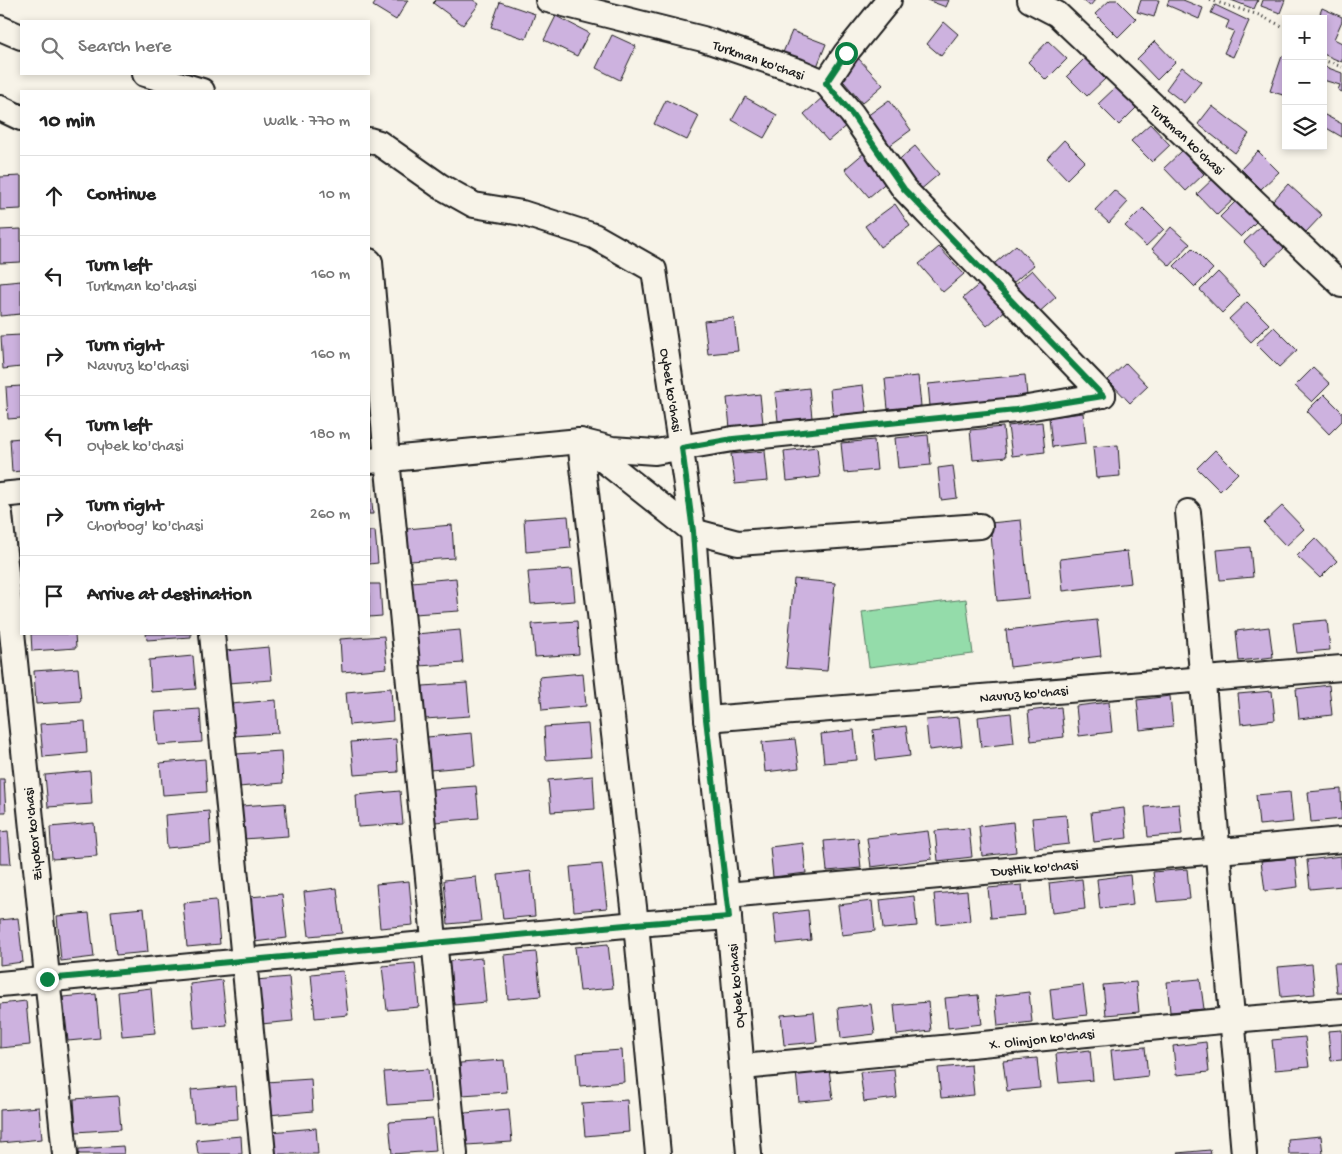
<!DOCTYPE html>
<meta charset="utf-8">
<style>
body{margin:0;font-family:"Gochi Hand",sans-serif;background:#f6f6f6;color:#222}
.controls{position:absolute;right:15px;top:15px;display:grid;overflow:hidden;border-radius:0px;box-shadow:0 2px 8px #0003}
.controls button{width:45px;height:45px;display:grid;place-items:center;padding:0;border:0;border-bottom:1px solid #e0e0e0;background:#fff;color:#222;font:25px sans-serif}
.stop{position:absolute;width:15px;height:15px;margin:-11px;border:4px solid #0b8043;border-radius:50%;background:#fff}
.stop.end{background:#0b8043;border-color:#fff;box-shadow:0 1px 5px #0008}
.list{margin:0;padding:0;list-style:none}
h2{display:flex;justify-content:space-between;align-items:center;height:65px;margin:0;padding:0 20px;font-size:21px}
h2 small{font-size:16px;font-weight:400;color:#767676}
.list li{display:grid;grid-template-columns:32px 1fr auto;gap:15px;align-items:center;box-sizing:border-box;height:80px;padding:0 20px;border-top:1px solid #e0e0e0}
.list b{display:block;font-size:19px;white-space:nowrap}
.list p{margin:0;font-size:16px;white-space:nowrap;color:#767676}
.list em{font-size:16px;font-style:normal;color:#767676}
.icon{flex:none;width:28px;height:28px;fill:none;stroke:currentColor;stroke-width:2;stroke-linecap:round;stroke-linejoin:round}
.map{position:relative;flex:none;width:1342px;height:1154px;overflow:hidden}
.search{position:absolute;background:#fff;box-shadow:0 2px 8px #0003;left:20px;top:20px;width:350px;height:55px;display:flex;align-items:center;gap:12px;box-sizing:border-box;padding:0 18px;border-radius:0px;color:#767676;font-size:19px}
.panel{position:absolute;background:#fff;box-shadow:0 2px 8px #0003;left:20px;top:90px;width:350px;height:545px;border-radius:0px}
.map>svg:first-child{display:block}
</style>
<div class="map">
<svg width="1342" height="1154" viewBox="0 0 1342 1154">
<rect width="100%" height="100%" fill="#f7f3e8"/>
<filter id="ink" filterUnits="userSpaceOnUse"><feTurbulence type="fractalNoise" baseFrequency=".02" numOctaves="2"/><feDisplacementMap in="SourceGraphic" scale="10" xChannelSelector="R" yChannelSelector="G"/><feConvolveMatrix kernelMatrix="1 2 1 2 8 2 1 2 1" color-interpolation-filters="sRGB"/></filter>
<g filter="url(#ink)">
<polygon fill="#94dcaa" stroke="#587c63" points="966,599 973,654 869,667 862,612"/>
<g fill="#cdb2df" stroke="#1c1c1c">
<polygon points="377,0 408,0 396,20 373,6"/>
<polygon points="436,0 473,0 479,4 463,25 433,3"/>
<polygon points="927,0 949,0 946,7"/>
<polygon points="1083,0 1095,0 1090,6"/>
<polygon points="1110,0 1117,0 1136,19 1118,37 1095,14"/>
<polygon points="1141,0 1159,0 1154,17 1137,12"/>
<polygon points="1169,0 1183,0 1203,8 1199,19 1167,5"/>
<polygon points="1231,0 1258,0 1254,9"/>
<polygon points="1263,0 1285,0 1280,13 1261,6"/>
<polygon points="500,2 535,14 526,39 491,27"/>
<polygon points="1215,5 1249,21 1233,57 1224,53 1234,31 1226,28 1229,21 1211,13"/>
<polygon points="1322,8 1342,17 1342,21 1334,39 1342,43 1342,62 1323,54 1323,19 1318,19"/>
<polygon points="556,16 589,33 577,56 544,40"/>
<polygon points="944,22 958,34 941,56 927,44"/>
<polygon points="792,31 826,44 816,69 782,55"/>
<polygon points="612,35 636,46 620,80 596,68"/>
<polygon points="1048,41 1067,59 1046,80 1028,62"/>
<polygon points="1155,41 1175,62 1157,80 1137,59"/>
<polygon points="1282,56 1286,57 1286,96 1270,91"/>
<polygon points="858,58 883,85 862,103 838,75"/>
<polygon points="1085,58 1105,79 1087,96 1067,76"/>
<polygon points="1323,66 1342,73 1342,92 1338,90 1340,85 1323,80"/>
<polygon points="1182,67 1201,82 1184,103 1166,89"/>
<polygon points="1116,87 1136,108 1119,125 1098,104"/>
<polygon points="824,96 848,124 828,141 804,114"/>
<polygon points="745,97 777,115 764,138 732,120"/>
<polygon points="666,100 699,116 687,140 654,124"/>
<polygon points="889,100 911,130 889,146 867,116"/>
<polygon points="1212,106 1249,134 1235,153 1198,124"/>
<polygon points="1323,114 1342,124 1342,137 1323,126"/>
<polygon points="1150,124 1170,145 1152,162 1131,141"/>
<polygon points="1064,140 1085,161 1067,179 1047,158"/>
<polygon points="915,146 939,174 919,191 895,163"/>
<polygon points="1182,151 1204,174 1186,191 1164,168"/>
<polygon points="1258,151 1279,172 1261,189 1241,169"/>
<polygon points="865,152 889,180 869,197 845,169"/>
<polygon points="21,176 21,209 0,210 0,177"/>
<polygon points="1215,177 1235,198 1217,215 1197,194"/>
<polygon points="1288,184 1322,215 1306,232 1273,201"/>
<polygon points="1114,190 1128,202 1109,223 1095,210"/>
<polygon points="1238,199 1258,220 1241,237 1220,217"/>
<polygon points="895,204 910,226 880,247 865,226"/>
<polygon points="1143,208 1164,229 1146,246 1125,226"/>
<polygon points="1262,225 1284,248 1266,265 1244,242"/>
<polygon points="1171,227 1190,244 1170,266 1152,249"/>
<polygon points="21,229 21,262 0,263 0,230"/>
<polygon points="1016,245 1034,265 1006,289 988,269"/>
<polygon points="939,247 964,274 943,292 919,264"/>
<polygon points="1192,248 1213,269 1195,287 1174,266"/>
<polygon points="1032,270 1056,297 1036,315 1012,287"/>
<polygon points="1218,272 1240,295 1222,313 1200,290"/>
<polygon points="21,281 21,314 0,316 0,283"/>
<polygon points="983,281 1007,309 987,326 963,298"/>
<polygon points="1247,302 1269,324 1251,342 1229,319"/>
<polygon points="734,318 738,351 708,354 704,321"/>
<polygon points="1274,327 1297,350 1279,367 1256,344"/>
<polygon points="21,335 21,367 3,369 1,336"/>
<polygon points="1126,363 1148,386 1130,403 1108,380"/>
<polygon points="1313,368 1330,384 1312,402 1295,386"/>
<polygon points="1025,375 1027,396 930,406 928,384"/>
<polygon points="918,376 921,406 888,409 885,379"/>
<polygon points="863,385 867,415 833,419 830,389"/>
<polygon points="21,386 21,418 8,419 6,387"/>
<polygon points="809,388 812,418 778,421 775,392"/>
<polygon points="760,394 763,424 730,428 727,398"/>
<polygon points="1324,394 1342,412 1342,421 1329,434 1307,411"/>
<polygon points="1083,413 1086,443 1052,447 1049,417"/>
<polygon points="1042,422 1045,452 1012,456 1008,426"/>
<polygon points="1003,427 1006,457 973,460 970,430"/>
<polygon points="928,435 931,465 898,468 895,438"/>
<polygon points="21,438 21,471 12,472 10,439"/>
<polygon points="874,440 877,470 844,473 841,443"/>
<polygon points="1118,445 1120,476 1096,478 1093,447"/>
<polygon points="817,447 820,477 787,481 784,451"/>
<polygon points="1215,450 1238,473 1220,491 1197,468"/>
<polygon points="765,451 768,481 735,484 731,454"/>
<polygon points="953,466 957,498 941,500 938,468"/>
<polygon points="369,481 370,481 373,514 369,514"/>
<polygon points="1282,506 1304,529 1286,546 1264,523"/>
<polygon points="568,516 571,548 526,552 524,519"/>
<polygon points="1021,520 1029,598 997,601 990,523"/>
<polygon points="452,525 454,558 410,561 407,529"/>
<polygon points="369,531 375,531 378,563 369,564"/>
<polygon points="1315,538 1337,561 1320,578 1297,556"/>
<polygon points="1250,547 1253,577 1220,580 1217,550"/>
<polygon points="1127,551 1131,583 1063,591 1060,559"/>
<polygon points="572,569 575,601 531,604 528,572"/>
<polygon points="456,578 459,611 414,614 412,582"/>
<polygon points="794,579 835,583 827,671 786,668"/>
<polygon points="369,584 380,584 382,616 369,617"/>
<polygon points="1097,620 1101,656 1010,667 1006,630"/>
<polygon points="1327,620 1330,650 1297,653 1293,623"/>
<polygon points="577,621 579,654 535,657 532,624"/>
<polygon points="1269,627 1273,657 1239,661 1236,631"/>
<polygon points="460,630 463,663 419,666 416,634"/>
<polygon points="31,634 75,634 76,648 32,651"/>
<polygon points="146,634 191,634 191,637 147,640"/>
<polygon points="384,636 387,668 342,672 340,639"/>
<polygon points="269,647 272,680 227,683 225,651"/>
<polygon points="193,656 196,689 151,692 149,660"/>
<polygon points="78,668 81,701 36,704 34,671"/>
<polygon points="583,673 586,706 542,710 539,677"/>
<polygon points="467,683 470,716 425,719 423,686"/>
<polygon points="1329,685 1332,715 1299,719 1296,689"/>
<polygon points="391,688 393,721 349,725 346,692"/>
<polygon points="1272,691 1275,720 1241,724 1238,694"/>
<polygon points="1170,696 1173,726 1140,730 1137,700"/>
<polygon points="276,700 278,733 234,736 231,704"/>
<polygon points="1109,702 1112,732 1079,736 1076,706"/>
<polygon points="1061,707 1064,737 1031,741 1028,711"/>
<polygon points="200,709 202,742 158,745 155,712"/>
<polygon points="1011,713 1014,743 981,747 978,717"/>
<polygon points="959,717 962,746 929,750 926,720"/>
<polygon points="85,721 87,753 43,757 40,724"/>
<polygon points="588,724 591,757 546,760 544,727"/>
<polygon points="906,726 910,756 876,760 873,730"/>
<polygon points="854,730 857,760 824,763 821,734"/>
<polygon points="472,733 475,766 430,770 427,737"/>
<polygon points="396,739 398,772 354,775 351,742"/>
<polygon points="795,739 799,768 765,772 762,742"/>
<polygon points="281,751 283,783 239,787 236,754"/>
<polygon points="205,759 207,792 163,795 160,763"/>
<polygon points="90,771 92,804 48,807 45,775"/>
<polygon points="593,776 595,809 551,812 548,780"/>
<polygon points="0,779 4,779 6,812 0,812"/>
<polygon points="476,786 479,818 435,822 432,789"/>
<polygon points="1341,789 1342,819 1311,822 1308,792"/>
<polygon points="400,791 403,824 358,827 356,795"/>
<polygon points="1290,792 1293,822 1259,825 1256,795"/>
<polygon points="285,803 288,836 243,839 241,806"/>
<polygon points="1179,804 1182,834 1148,837 1145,807"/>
<polygon points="1124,808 1127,838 1094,842 1091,812"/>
<polygon points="209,811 211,844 167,848 165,815"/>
<polygon points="1066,815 1069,844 1035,848 1032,818"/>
<polygon points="1013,822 1016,852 982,856 979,826"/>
<polygon points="94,823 97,856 52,859 50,827"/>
<polygon points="969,828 972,857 938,861 935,831"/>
<polygon points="8,831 11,864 0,864 0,832"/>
<polygon points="928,831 932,859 871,867 867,838"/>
<polygon points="858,838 861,868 827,871 824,841"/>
<polygon points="803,843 806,873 773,877 770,847"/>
<polygon points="1341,856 1342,886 1310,889 1307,860"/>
<polygon points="1295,858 1298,887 1265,891 1261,861"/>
<polygon points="602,864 607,908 574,911 570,867"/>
<polygon points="1187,869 1190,899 1157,902 1153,872"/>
<polygon points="531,871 535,916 503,919 498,875"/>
<polygon points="1130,875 1133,905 1100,909 1097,879"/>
<polygon points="476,877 481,921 448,924 444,880"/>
<polygon points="1082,879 1085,909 1052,913 1049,883"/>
<polygon points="409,881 413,925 380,928 376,884"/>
<polygon points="1022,885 1025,915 991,918 988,888"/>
<polygon points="337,888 342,933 309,936 304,892"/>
<polygon points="967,891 970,921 937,924 934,894"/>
<polygon points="282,894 287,938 254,942 250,897"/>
<polygon points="914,896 917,926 883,929 880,900"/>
<polygon points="216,900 220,944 187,947 183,903"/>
<polygon points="872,901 875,931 842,935 838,905"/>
<polygon points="144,908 148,952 116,955 111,911"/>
<polygon points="808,910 811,940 777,944 774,914"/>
<polygon points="89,913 94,957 61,961 57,916"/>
<polygon points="18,918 23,962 0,965 0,920"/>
<polygon points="608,944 613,988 580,991 575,947"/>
<polygon points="536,952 541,996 508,999 504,955"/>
<polygon points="482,958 486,1002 454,1005 449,961"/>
<polygon points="415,963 419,1007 387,1010 382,966"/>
<polygon points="1334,963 1342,963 1342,993 1337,993"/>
<polygon points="1312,964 1315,994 1281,997 1278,967"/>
<polygon points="343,971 348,1015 315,1018 311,974"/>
<polygon points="289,977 293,1021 261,1024 256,980"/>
<polygon points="1200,979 1204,1009 1170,1012 1167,982"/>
<polygon points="222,980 227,1025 194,1028 190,984"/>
<polygon points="1136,982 1139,1012 1106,1015 1103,985"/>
<polygon points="1083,985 1087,1015 1053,1019 1050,989"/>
<polygon points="151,988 155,1033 122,1036 118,992"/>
<polygon points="1029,992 1032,1022 998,1026 995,996"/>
<polygon points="96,994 100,1038 68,1041 63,997"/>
<polygon points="978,995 982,1024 948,1028 945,998"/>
<polygon points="26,1001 30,1045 0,1048 0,1004"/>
<polygon points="928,1002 931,1031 897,1035 894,1005"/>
<polygon points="871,1004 875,1034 841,1038 838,1008"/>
<polygon points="814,1012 817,1042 784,1045 781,1015"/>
<polygon points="1342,1030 1342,1060 1331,1061 1328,1031"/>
<polygon points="1305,1037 1309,1067 1275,1070 1272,1040"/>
<polygon points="1206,1042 1209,1072 1176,1075 1173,1046"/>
<polygon points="1145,1047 1148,1076 1114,1080 1111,1050"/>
<polygon points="622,1050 624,1082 580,1086 577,1053"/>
<polygon points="1090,1050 1093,1080 1059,1083 1056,1054"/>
<polygon points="1037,1058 1040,1088 1007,1091 1003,1061"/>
<polygon points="504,1060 507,1092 462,1095 460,1063"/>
<polygon points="971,1065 974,1095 941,1098 938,1068"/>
<polygon points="428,1069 431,1102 387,1105 384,1072"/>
<polygon points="829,1069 833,1099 799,1102 796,1072"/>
<polygon points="894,1069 897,1098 864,1102 860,1072"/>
<polygon points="311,1079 313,1111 269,1115 266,1082"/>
<polygon points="236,1086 238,1119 194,1122 191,1090"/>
<polygon points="118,1096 121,1129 76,1132 74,1099"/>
<polygon points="627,1100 629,1132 585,1136 582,1103"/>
<polygon points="39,1107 42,1139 0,1143 0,1110"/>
<polygon points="509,1109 512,1142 467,1145 465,1113"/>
<polygon points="433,1119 436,1151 392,1154 389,1122"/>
<polygon points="316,1128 318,1154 273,1154 271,1132"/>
<polygon points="241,1136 242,1154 198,1154 196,1140"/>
<polygon points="1321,1136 1323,1154 1289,1154 1288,1139"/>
<polygon points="123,1146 124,1154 79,1154 79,1149"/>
<polygon points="1210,1150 1211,1154 1177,1154 1177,1153"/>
</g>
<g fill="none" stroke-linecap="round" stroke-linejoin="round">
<defs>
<g id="minor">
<polyline points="548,0 703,39 798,71 826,83 852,114 904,189 1103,395"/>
<polyline points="1030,0 1057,14 1342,285"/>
<polyline points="0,28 21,37"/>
<polyline points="145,74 202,91"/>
<polyline points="826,83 846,53 889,0"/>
<polyline points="0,108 21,118"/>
<polyline points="369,140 379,143 440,186 474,205 522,213 594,236 654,270 693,531 707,719 727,895 749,1154"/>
<polyline points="369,261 370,262 387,459 455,1154"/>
<polyline points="580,441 636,924 658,1154"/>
<polyline points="587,447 693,531 738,543 980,526"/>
<polyline points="369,461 580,441 612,449 655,452 733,439 1016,410 1103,395"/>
<polyline points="0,495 21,493"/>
<polyline points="1188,512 1244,1154"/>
<polyline points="0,514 65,1154"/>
<polyline points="212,634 263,1154"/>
<polyline points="707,719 1342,668"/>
<polyline points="727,895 1342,840"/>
<polyline points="0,984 636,924 729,917"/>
<polyline points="743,1067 1232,1020 1342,1011"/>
</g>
</defs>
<use href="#minor" stroke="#1c1c1c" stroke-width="28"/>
<g stroke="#1c1c1c" stroke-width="3" stroke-dasharray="1 4" stroke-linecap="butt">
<polyline points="1210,0 1259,15 1286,28"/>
<polyline points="1323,60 1342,67"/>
</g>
<use href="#minor" stroke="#f7f3e8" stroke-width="24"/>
</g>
</g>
<g fill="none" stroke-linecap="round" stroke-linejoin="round" filter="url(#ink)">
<polyline stroke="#0b8043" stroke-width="6" points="47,979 636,924 729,917 706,719 693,531 682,448 733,439 1016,410 1103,396 904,189 852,114 826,83 846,53"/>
</g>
<g text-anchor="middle" stroke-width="5" stroke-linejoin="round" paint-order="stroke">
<g font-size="14" fill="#1c1c1c" stroke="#f7f3e8">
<text transform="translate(759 59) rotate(19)" y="5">Turkman ko'chasi</text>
<text transform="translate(1188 139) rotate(43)" y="5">Turkman ko'chasi</text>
<text transform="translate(672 390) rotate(81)" y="5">Oybek ko'chasi</text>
<text transform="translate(1024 693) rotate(-5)" y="5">Navruz ko'chasi</text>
<text transform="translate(32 834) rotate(-96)" y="5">Ziyokor ko'chasi</text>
<text transform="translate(1035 867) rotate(-5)" y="5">Dustlik ko'chasi</text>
<text transform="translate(735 986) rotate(-95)" y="5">Oybek ko'chasi</text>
<text transform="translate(1042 1038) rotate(-6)" y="5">X. Olimjon ko'chasi</text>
</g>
</g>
</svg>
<div class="controls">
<button>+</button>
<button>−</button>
<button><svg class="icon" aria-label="layers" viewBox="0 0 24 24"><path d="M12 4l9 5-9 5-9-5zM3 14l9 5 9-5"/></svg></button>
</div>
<div class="stop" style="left:846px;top:53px"></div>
<div class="stop end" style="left:47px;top:979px"></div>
<div class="search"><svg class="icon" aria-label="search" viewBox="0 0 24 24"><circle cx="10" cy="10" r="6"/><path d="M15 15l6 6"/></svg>Search here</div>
<section class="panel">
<h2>10 min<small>Walk · 770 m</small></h2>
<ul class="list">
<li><svg class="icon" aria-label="ahead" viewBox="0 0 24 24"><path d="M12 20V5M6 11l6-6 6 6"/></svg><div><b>Continue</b></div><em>10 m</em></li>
<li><svg class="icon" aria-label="left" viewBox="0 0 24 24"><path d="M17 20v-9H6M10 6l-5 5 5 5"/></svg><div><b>Turn left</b><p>Turkman ko'chasi</p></div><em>160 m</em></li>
<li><svg class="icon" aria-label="right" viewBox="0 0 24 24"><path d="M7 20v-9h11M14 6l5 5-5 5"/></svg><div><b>Turn right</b><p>Navruz ko'chasi</p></div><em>160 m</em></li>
<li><svg class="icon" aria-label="left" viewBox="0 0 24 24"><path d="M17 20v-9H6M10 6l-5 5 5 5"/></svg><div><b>Turn left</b><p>Oybek ko'chasi</p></div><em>180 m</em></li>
<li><svg class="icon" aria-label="right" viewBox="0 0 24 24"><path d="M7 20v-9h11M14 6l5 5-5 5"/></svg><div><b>Turn right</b><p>Chorbog' ko'chasi</p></div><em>260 m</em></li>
<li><svg class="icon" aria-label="arrive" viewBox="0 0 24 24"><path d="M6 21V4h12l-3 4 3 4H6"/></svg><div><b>Arrive at destination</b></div></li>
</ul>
</section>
</div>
